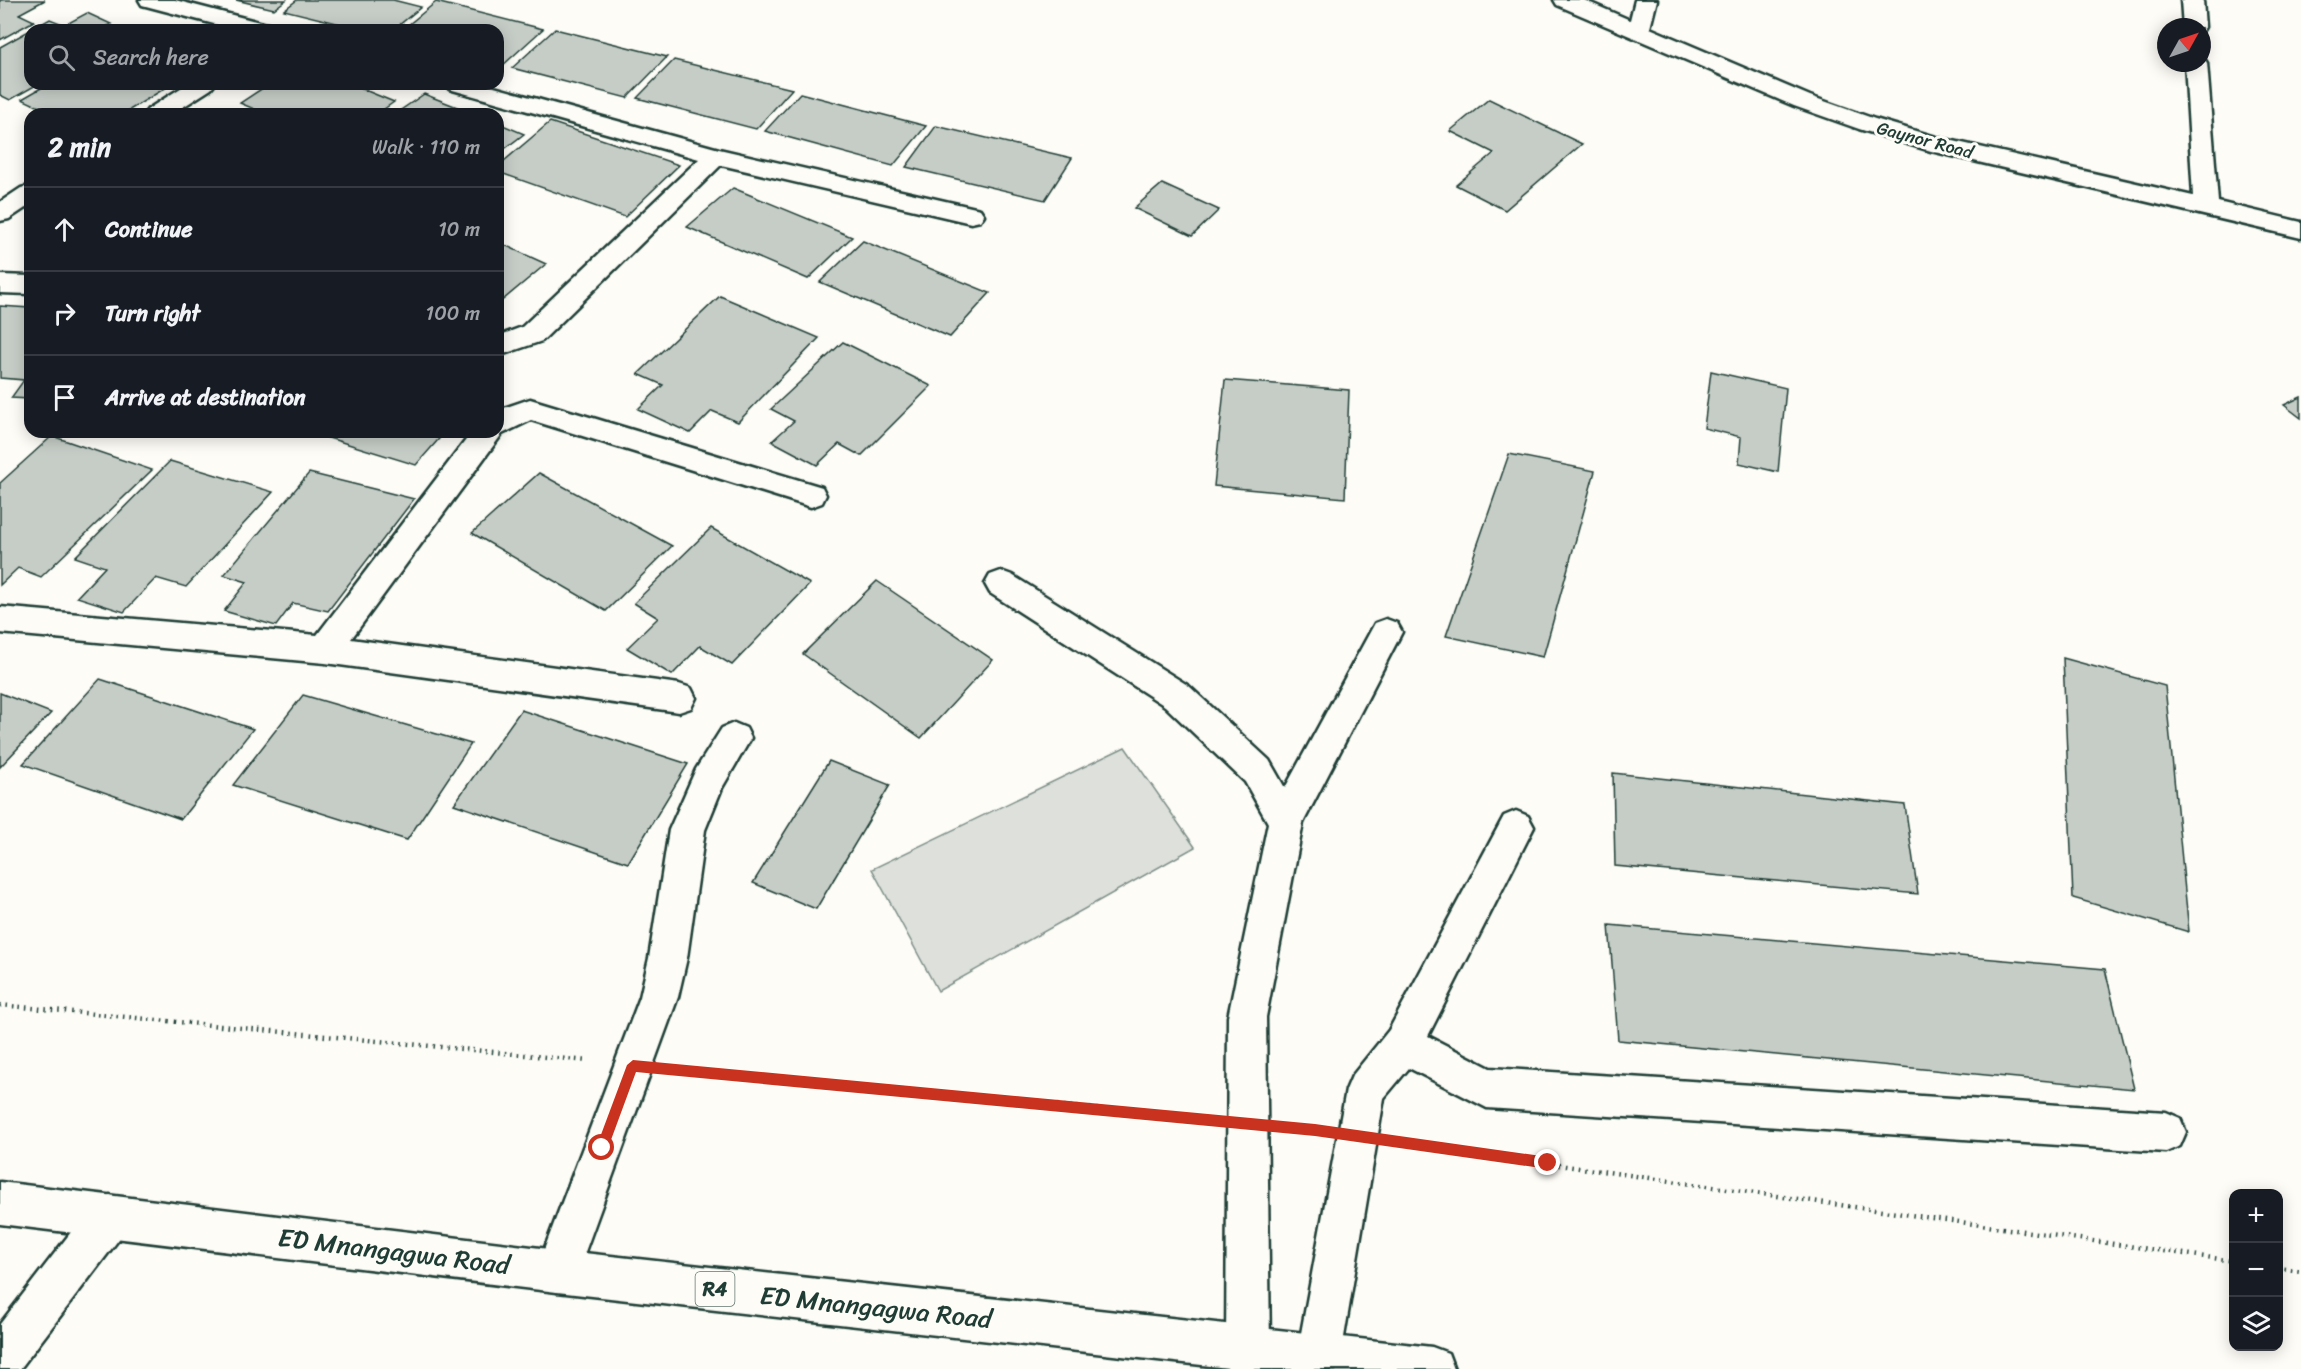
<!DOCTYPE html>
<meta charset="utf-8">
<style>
body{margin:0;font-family:Sriracha,sans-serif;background:#242831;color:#f1f3f6}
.controls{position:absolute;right:18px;bottom:18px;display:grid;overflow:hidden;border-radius:12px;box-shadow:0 3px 15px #0003}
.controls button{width:54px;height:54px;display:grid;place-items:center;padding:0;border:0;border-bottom:2px solid #363941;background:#171b24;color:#f1f3f6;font:30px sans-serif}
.compass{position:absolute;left:2157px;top:18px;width:54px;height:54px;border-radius:50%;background:#171b24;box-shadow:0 3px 15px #0003;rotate:50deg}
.stop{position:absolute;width:18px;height:18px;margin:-14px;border:4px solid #c8321e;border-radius:50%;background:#fff}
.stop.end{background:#c8321e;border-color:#fff;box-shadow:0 2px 6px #0008}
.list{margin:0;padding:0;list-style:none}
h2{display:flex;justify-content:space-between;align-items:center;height:78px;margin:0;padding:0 24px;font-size:26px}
h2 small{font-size:20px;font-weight:400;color:#9ea1a6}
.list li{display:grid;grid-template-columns:39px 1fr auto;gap:18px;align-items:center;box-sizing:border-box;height:84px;padding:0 24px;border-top:2px solid #363941}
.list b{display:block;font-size:22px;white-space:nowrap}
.list em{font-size:20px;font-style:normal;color:#9ea1a6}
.icon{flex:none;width:33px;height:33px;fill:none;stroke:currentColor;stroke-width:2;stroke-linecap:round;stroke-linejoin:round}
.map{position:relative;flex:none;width:2301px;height:1369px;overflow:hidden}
.search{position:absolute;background:#171b24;box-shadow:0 3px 15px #0003;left:24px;top:24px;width:480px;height:66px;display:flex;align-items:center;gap:15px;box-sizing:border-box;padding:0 21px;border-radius:18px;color:#9ea1a6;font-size:22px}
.panel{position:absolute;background:#171b24;box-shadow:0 3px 15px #0003;left:24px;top:108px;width:480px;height:330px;border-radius:18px}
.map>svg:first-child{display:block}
</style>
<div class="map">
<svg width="2301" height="1369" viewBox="0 0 2301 1369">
<rect width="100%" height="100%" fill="#fdfcf7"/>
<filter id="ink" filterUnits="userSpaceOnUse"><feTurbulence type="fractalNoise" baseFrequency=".0167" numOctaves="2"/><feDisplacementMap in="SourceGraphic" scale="12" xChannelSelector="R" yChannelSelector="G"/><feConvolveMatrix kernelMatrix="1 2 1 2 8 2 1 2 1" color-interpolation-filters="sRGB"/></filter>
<g filter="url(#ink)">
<polygon fill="#dde0db" stroke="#7e8e88" stroke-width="1.5" points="1125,747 1195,847 938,991 872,869"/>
<g fill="#c6cdc7" stroke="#1f3d34" stroke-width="1.5">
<polygon points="0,0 45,0 19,14 34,21 0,40"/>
<polygon points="236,0 286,0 274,9"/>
<polygon points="297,0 393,0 421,7 393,30 365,30 284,10"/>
<polygon points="436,2 543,29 501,67 498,66 498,30 402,30"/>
<polygon points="87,13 111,24 100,30 30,30 30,84 38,84 10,100 0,95 0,47 50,19 65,25"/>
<polygon points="555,29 667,57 627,98 512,68"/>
<polygon points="674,60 792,89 756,129 637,98"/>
<polygon points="48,84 172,84 123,114 54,114 22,99"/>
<polygon points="269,84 350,84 394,102 377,114 266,114 240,103"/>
<polygon points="800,93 926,126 893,166 765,131"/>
<polygon points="424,94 475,114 395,114"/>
<polygon points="1489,99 1582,144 1505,210 1456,185 1494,153 1450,131"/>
<polygon points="550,122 679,165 625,217 498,172 498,166"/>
<polygon points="498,123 524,134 498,154"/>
<polygon points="936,126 1072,158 1045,200 906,167"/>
<polygon points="1162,184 1219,210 1192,236 1134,208"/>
<polygon points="733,188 852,237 808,279 687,227"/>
<polygon points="863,241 990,293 950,337 820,282"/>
<polygon points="498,242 546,264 498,304"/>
<polygon points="720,296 819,338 738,422 712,411 690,433 638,409 663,385 638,374"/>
<polygon points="0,306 30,308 30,399 11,398 24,380 0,378"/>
<polygon points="843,342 931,386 861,456 839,444 817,465 772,441 794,421 771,409"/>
<polygon points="1711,371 1786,388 1778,472 1739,463 1741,437 1704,428"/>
<polygon points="1225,380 1349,390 1345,498 1214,486"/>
<polygon points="2301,397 2301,418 2284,405"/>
<polygon points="309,432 445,432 416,465"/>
<polygon points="52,436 152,470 41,577 18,568 0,585 0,483"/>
<polygon points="1509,454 1595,471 1543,657 1446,636"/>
<polygon points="170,461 273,492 186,587 156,578 124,612 77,597 105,567 75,557"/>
<polygon points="309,473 414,499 328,611 293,603 276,626 224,611 247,582 224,575"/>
<polygon points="539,473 672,546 606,611 472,533"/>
<polygon points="711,528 810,584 732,665 700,646 672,675 627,648 658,618 634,603"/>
<polygon points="877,581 993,660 921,738 803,654"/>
<polygon points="2063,658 2165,686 2189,932 2073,898"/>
<polygon points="100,679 253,729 181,819 23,764"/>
<polygon points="0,693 51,713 0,767"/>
<polygon points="303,695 471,744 407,840 233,785"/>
<polygon points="521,710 688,764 628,863 454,804"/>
<polygon points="829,761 890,785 816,909 753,883"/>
<polygon points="1613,773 1905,805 1918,894 1615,866"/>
<polygon points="1609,925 2105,969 2134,1089 1618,1040"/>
</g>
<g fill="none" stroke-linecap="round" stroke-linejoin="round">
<defs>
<g id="minor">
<polygon points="139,0 175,0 271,25 274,30 237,30 142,5"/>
<polygon points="1554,0 1584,0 1630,20 1635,0 1657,0 1650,28 1810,96 1875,119 1936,137 2193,196 2185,63 2202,63 2202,58 2204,58 2207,63 2218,202 2301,222 2301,238 1931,151 1859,129 1794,106 1557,5"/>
<polygon points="2181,0 2203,0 2205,27 2202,32 2202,27 2183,27"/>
<polygon points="187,84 215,84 211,89 172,114 144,114 148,109"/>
<polygon points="445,84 483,84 719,149 971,207 980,209 984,215 980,221 971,223 721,165 542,341 498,356 498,336 522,327 699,159 449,89"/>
<polygon points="30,186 30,205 9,219 0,221 0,202 21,188"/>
<polygon points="0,275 30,276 30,294 0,293"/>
<polygon points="530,399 822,487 826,495 822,503 811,507 531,420 502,434 351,639 679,684 691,688 696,698 691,708 679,712 325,663 0,633 0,607 317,635 472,432 498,432 498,410"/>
<path d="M1001,571L1012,575L1189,686L1269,760L1285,788L1375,623L1386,619L1397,623L1402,632L1303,823L1266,1017L1270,1349L1263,1364C1251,1369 1245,1369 1233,1364L1226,1349L1228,1017L1268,823L1245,782L1165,706L990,593L985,584L990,575Z"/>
<polygon points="734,723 746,728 751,738 722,788 705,830 687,958 678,997 578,1271 572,1286 557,1292 542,1286 536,1271 640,997 649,958 669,830 696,769 722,728"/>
<polygon points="1516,811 1528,816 1534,827 1428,1036 1490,1068 2166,1112 2180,1118 2186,1132 2180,1146 2166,1152 1487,1108 1409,1068 1384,1098 1341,1355 1335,1369 1303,1369 1297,1355 1346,1090 1352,1076 1389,1030 1504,816"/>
<polygon points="110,1195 125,1201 131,1216 125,1231 20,1369 0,1369 0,1324 95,1201"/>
</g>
<polygon id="highway" points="0,1182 557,1250 1432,1347 1448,1353 1454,1369 1237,1369 557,1292 0,1224"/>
</defs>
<use href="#minor" stroke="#1f3d34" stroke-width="5"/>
<use href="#highway" stroke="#1f3d34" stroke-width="5"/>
<g stroke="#1f3d34" stroke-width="4.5" stroke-dasharray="1.5 5" stroke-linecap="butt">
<polyline points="0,1005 588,1061"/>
<polyline points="682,1070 1200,1119"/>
<polyline points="1294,1128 1310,1130"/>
<polyline points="1404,1143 2234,1261"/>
<polyline points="2278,1268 2301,1271"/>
</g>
<use href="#minor" fill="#fdfcf7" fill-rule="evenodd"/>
<use href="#highway" fill="#fdfcf7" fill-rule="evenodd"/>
</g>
</g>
<polygon fill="#c8321e" points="633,1060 1315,1124 1548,1157 1554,1163 1548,1169 1315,1136 636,1072 608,1148 602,1154 596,1148 627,1065"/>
<g text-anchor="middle" stroke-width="6" stroke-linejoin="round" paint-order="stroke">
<g font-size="18" fill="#1f3d34" stroke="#fdfcf7">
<text transform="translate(1925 140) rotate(15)" y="6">Gaynor Road</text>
</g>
<rect fill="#fdfcf7" stroke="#62766e" stroke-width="1.5" x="695.5" y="1272" width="39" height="34" rx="4.5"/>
<g font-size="20" font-weight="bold" fill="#1f3d34">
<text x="715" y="1296">R4</text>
</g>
<g font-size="26" fill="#1f3d34" stroke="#fdfcf7">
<text transform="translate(394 1251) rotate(7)" y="9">ED Mnangagwa Road</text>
<text transform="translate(876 1307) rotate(6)" y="9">ED Mnangagwa Road</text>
</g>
</g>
</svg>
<div class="controls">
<button>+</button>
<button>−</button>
<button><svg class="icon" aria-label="layers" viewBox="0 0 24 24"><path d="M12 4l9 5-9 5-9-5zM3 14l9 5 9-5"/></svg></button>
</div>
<svg class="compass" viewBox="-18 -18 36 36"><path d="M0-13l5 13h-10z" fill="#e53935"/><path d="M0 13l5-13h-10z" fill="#9ea1a6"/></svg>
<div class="stop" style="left:602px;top:1148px"></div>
<div class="stop end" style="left:1548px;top:1163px"></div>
<div class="search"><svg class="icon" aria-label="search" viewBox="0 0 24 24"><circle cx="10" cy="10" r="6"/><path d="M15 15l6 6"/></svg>Search here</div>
<section class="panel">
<h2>2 min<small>Walk · 110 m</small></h2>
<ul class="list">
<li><svg class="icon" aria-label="ahead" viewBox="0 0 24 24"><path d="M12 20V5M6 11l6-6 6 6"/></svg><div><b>Continue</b></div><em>10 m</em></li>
<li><svg class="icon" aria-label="right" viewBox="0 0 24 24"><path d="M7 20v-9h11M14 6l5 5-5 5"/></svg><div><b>Turn right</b></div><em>100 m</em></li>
<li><svg class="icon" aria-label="arrive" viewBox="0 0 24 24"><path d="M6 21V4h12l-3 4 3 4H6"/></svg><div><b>Arrive at destination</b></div></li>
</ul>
</section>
</div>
